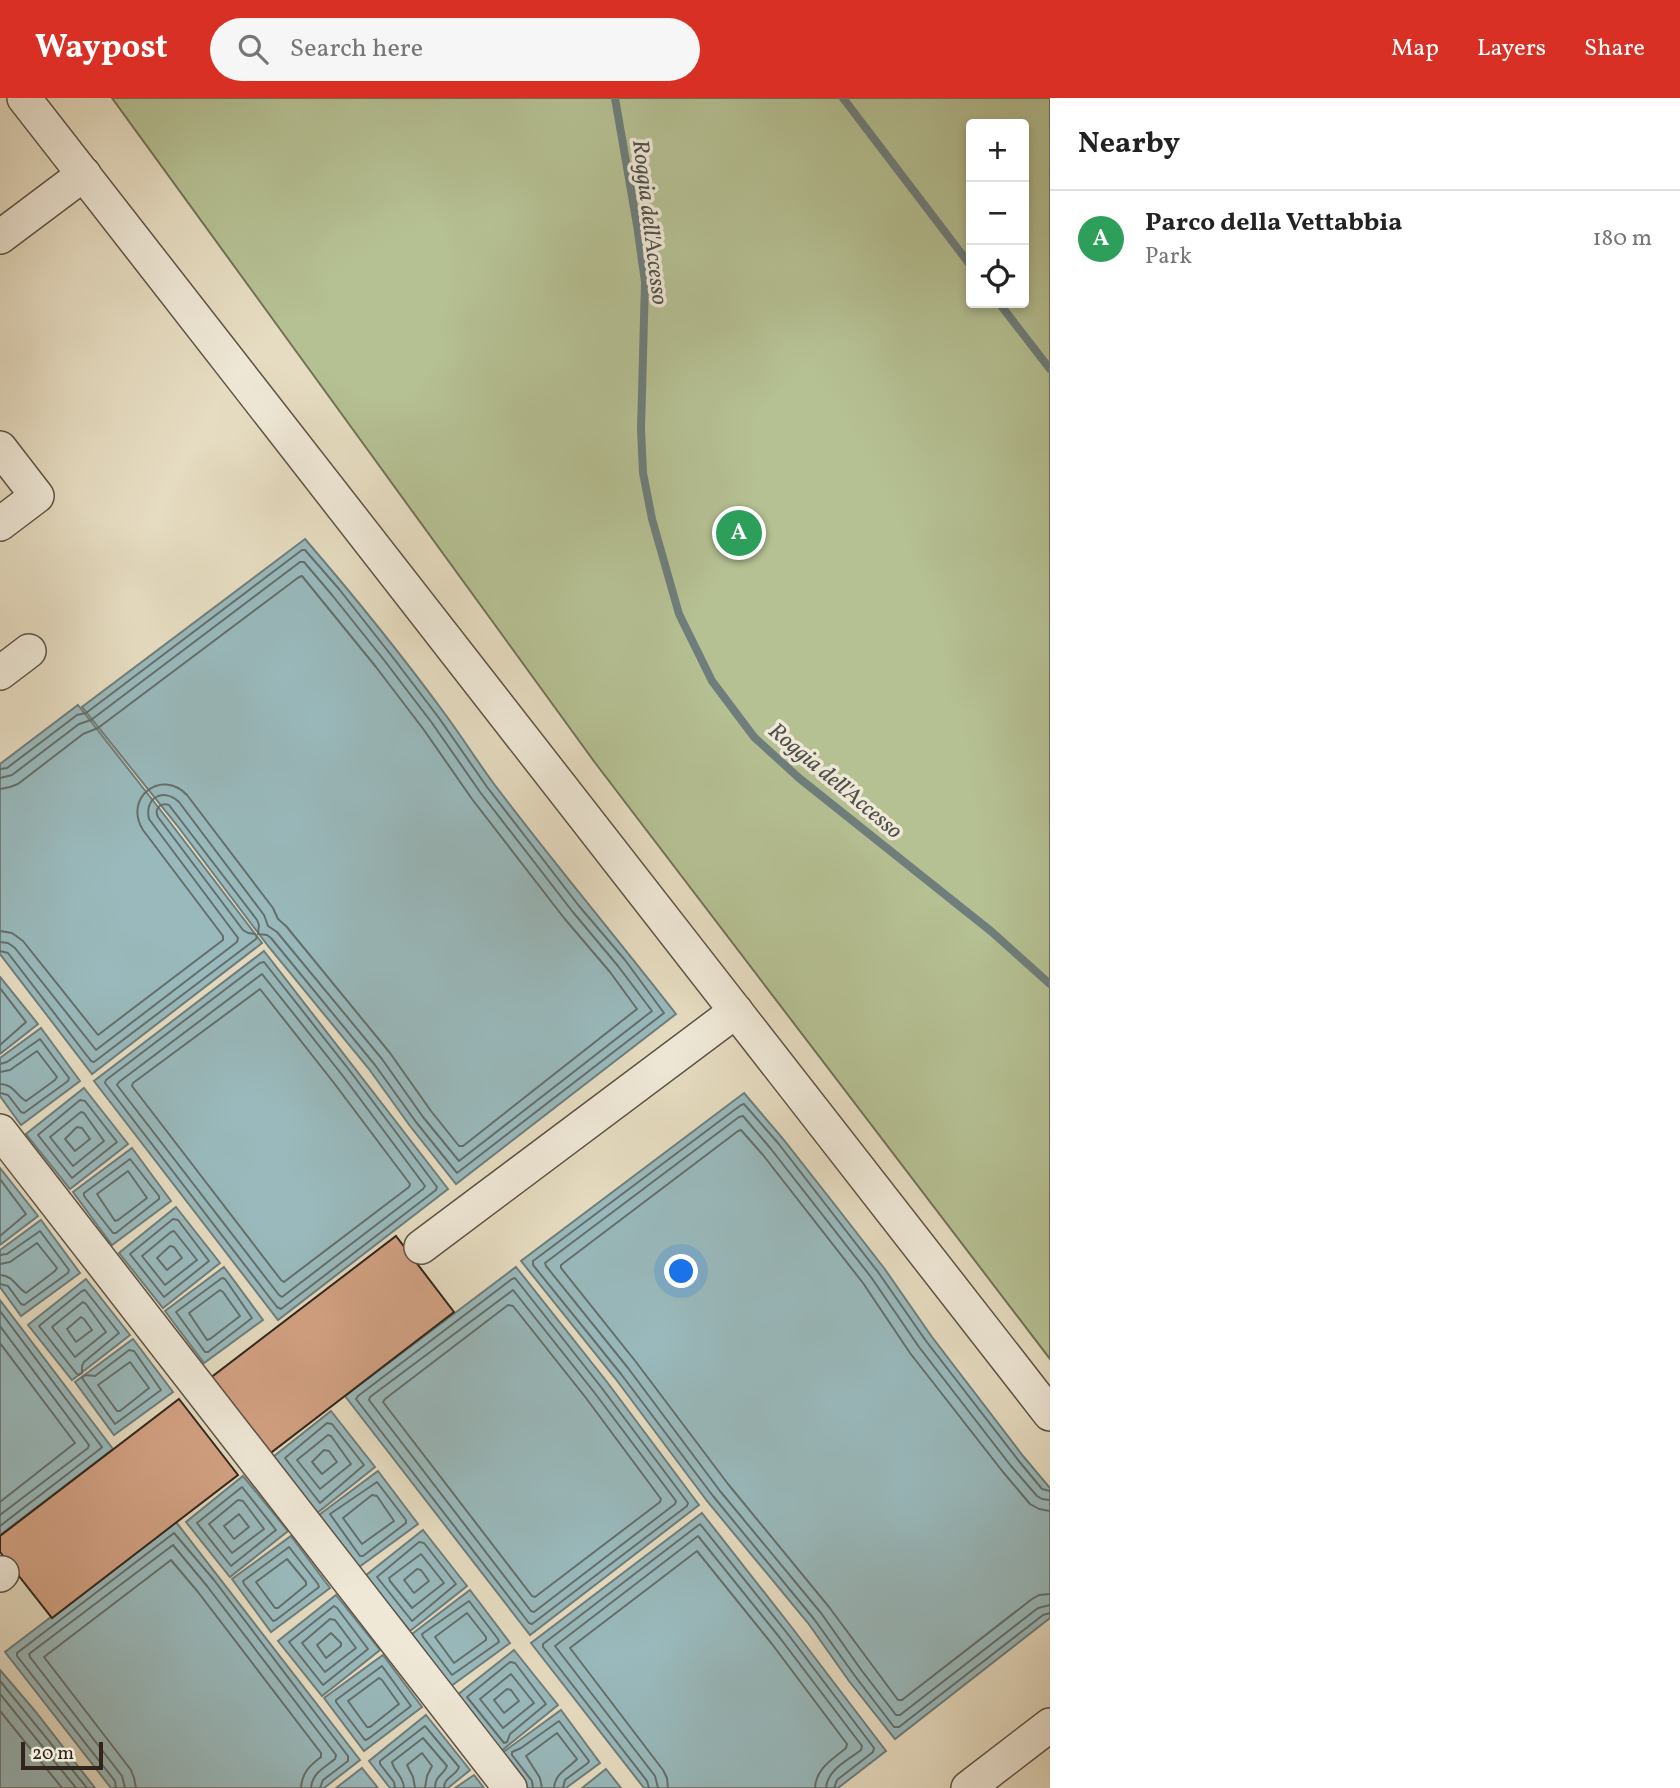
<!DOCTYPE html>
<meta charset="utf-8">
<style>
body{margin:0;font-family:Vollkorn,serif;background:#f6f6f6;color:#222}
.controls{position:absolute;right:21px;top:21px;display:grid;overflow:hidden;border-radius:7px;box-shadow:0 4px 10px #0003}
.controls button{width:63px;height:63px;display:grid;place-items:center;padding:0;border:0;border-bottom:2px solid #e0e0e0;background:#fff;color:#222;font:35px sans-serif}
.scale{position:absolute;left:21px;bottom:18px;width:82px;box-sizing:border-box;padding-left:7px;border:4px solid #2f251d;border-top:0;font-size:19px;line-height:24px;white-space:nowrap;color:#2f251d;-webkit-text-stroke:5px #efe8d7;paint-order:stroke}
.you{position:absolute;left:682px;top:1174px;width:24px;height:24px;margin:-18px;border:5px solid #fff;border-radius:50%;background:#1a73e8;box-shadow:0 0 0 10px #1a73e833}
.badge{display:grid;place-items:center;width:46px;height:46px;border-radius:50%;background:#d93025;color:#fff;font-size:23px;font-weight:700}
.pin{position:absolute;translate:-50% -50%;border:4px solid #fff;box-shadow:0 2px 7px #0006}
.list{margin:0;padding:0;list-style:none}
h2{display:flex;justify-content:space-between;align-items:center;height:91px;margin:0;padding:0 28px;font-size:30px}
h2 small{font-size:23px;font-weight:400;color:#767676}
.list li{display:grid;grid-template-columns:46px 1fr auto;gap:21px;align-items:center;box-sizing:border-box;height:98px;padding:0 28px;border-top:2px solid #e0e0e0}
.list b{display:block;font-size:26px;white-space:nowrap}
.list p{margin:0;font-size:23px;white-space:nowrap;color:#767676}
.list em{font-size:23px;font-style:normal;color:#767676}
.icon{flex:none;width:38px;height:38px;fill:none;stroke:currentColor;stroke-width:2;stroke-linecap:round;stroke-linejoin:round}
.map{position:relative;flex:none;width:1050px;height:1690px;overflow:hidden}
header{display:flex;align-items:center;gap:42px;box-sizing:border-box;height:98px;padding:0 35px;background:#d93025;color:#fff}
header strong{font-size:33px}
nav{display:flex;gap:38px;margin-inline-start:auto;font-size:24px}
.search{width:490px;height:63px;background:#f6f6f6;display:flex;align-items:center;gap:18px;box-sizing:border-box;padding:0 24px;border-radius:38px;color:#767676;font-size:26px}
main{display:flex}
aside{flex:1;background:#fff}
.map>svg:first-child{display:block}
</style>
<header>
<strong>Waypost</strong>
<div class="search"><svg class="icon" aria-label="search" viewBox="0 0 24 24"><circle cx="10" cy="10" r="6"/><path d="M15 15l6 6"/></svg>Search here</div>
<nav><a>Map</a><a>Layers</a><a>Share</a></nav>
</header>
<main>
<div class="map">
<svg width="1050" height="1690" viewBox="0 0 1050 1690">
<rect width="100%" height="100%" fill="#e6dcc1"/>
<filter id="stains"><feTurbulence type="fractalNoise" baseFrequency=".00286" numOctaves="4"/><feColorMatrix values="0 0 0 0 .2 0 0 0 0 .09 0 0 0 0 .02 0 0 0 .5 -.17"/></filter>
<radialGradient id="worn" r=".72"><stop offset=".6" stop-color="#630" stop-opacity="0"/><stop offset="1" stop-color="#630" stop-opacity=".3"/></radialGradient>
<path fill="#b5c093" stroke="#727258" stroke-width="2" fill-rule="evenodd" d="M112,0H1050V1261L596,666ZM1024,26V205H971V26Z"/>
<g fill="#99b9bc" stroke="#6f7e7c" stroke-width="2">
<path d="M305,441C354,498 401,556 445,616C462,639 477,663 494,686C553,764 616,839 676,916L456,1086L410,1028L369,971L268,848L176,726L82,609Z"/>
<polygon points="78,607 169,723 262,845 92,976 0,856 0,666"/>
<polygon points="264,853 448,1091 278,1222 94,983"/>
<polygon points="0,879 38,926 0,956"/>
<polygon points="41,930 80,983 21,1027 0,998 0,960"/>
<polygon points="84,990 128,1046 70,1091 26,1036"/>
<polygon points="744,995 783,1041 835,1107 884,1170 932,1239 1023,1358 1050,1390 1050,1520 895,1641 849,1583 808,1525 707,1403 615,1280 521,1163"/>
<polygon points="132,1050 171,1103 112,1147 73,1094"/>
<polygon points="0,1070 38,1118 0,1147"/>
<polygon points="176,1109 220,1165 163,1210 119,1155"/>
<polygon points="41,1122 80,1175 21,1218 0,1189 0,1152"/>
<polygon points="224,1169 263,1222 204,1265 165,1213"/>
<polygon points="516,1169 607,1284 699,1407 530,1537 345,1298"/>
<polygon points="86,1181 130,1237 72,1282 28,1227"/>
<polygon points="0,1202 113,1351 0,1437"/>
<polygon points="133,1241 173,1294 114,1337 75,1284"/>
<polygon points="331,1313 375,1369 317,1415 273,1359"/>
<polygon points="378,1373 418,1426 359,1469 319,1417"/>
<polygon points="243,1378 288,1433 230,1479 186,1424"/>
<polygon points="702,1415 793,1531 886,1653 838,1690 644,1690 531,1545"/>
<polygon points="176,1424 360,1662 324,1690 111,1690 5,1554"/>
<polygon points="423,1432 467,1488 410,1533 365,1478"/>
<polygon points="291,1438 330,1490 271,1534 232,1481"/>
<polygon points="470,1492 510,1545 451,1588 412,1536"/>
<polygon points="336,1497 380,1552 322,1598 278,1543"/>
<polygon points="514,1552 558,1607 500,1654 456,1598"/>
<polygon points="383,1557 422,1609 364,1653 324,1600"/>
<polygon points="0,1572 35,1613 95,1690 0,1690"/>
<polygon points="561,1612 600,1665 566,1690 528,1690 502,1655"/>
<polygon points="426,1617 470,1672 448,1690 390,1690 369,1663"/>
<polygon points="362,1670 378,1690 336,1690"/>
<polygon points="606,1671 621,1690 582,1690"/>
<polygon points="474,1677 484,1690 455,1690"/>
</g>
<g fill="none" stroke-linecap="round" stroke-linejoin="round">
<g stroke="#646f6c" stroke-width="2">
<path d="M0,671L7,670L77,617L86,615L302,452H305L339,491L391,557L439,620L487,689L579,808L625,862L664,915L457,1075L416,1024L375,967L271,840L267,837L258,836L259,827L257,822L169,707C160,704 154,711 158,719L243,832L248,835L255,836L257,839L256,841L94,964L91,963L8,855L0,853"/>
<path d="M0,680L12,677L79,626L91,622L300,464H304L332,497L384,562L432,625L480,694L572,813L618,868L652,913L459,1063L423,1019L382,961L277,834L268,828L264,817L179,704C163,689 144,700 149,721L238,840L237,844L96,952L15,850L8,845L0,844"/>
<path d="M0,691L10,689L18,686L83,636L98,630L299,479L302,478L376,569L424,632L472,701L564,820L610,874L637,911L463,1048H459L431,1013L390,955L286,828L278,821L273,810L187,697C161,670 123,700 143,732L223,838V842L98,937L23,843L12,835L0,833"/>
<polygon points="264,864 350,973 437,1089 436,1092 281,1211 277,1209 105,985 106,982 260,865"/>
<polygon points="262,876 343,978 425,1088 423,1091 282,1199 279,1197 117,987 119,984"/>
<polyline points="0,890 26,924 0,947"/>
<polygon points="260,891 334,985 410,1086 409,1089 284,1184 281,1182 132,988 133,985"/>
<polyline points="0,966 7,964 40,941 69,980 68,983 24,1015 21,1014 8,997 0,995"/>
<path d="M0,974L10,972L37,953L57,979L55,982L26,1003C16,998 14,986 0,986"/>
<polygon points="80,1002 85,1003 117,1044 72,1080 38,1037"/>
<polygon points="81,1014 84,1015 104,1043 73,1068 50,1039"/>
<polygon points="77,1029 82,1030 90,1041 75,1053 65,1041"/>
<polygon points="130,1061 159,1098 159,1101 116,1135 113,1135 84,1098 84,1095"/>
<polygon points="128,1073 147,1100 118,1122 115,1123 97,1096"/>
<polyline points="0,1081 26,1116 0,1138"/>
<polygon points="173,1121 178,1122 209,1163 164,1199 130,1156"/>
<polygon points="174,1133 197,1162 165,1187 142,1158 171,1134"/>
<polygon points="170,1148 174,1149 182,1160 167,1172 157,1160"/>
<polyline points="0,1157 7,1156 40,1133 69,1172 68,1175 24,1207 21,1206 8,1188 0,1186"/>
<path d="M0,1166L10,1164L37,1145L57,1170L55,1173L26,1195C16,1189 14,1178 0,1177"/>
<polygon points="222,1180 225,1181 252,1220 208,1254 205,1254 176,1214"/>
<polygon points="515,1180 601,1289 688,1405 687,1408 532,1526 529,1525 356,1301 358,1298 512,1181"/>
<polygon points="85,1192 119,1235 84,1264 82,1268 82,1275 79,1277 76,1275 39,1228 82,1193"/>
<polygon points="220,1192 223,1194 240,1218 210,1241 207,1242 189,1215"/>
<polygon points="513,1192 594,1294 676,1403 675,1406 534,1514 531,1513 369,1302 370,1299"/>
<polygon points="83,1204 86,1206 106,1234 75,1259 52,1229"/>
<polygon points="508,1207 513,1208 586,1300 661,1401 660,1404 535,1499 532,1498 383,1304 385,1301"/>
<polyline points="0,1213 102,1349 100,1351 0,1428"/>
<polygon points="81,1219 84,1221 92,1232 76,1244 67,1231"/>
<polyline points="0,1228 89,1347 88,1350 0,1417"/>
<polyline points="0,1245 75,1345 0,1404"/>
<polygon points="129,1252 134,1253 161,1292 115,1326 82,1280 85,1277 95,1278"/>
<polygon points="130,1264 149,1290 120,1313 117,1313 98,1287"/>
<polygon points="327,1325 332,1326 364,1367 320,1405 285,1360"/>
<polygon points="328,1337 331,1338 351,1366 320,1391 297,1362"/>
<polygon points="324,1352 329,1353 337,1364 322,1376 312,1364"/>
<polygon points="377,1384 406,1422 406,1425 363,1458 360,1458 330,1416"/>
<polygon points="242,1389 276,1432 231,1468 197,1425"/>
<polyline points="1050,1393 1042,1391 1018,1362 926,1243 878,1174 778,1045 744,1006 741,1007 533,1163 533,1167 621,1276 713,1398 814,1521 855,1578 894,1629 899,1629 1043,1517 1050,1515"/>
<polygon points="372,1397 377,1398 394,1423 362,1446 343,1420"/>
<polygon points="238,1402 243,1403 264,1431 232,1455 209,1426"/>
<polyline points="1050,1402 1042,1401 1037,1398 1011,1368 919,1249 871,1179 771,1051 743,1018 739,1019 545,1165 546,1168 628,1270 720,1393 821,1515 862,1573 896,1617 900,1617 1038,1510 1050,1507"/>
<polyline points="1050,1413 1039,1411 1030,1406 1003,1374 910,1255 863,1185 763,1057 741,1032 738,1033 561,1167 561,1170 636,1264 728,1386 829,1509 898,1602 902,1602 1032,1501 1039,1497 1050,1496"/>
<polygon points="239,1416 249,1429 234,1441 224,1428"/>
<polygon points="419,1444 424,1445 456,1486 412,1523 377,1479"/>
<polygon points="289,1449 318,1486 319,1489 276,1522 273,1523 244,1486 243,1483"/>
<polygon points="421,1456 444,1485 412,1510 390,1483 389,1480"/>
<polygon points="287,1461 306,1484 306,1487 278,1510 275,1510 256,1484"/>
<polygon points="417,1471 421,1472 429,1483 414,1495 404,1482"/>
<polygon points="469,1503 498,1541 499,1544 452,1577 423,1539 422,1536"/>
<polygon points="334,1508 337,1510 368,1551 323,1587 289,1544"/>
<polygon points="467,1515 486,1539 486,1542 454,1565 435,1539"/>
<polygon points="330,1521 335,1522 356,1550 325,1574 302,1545"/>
<polygon points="331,1535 341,1545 341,1548 326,1560 317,1547"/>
<polygon points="510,1564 515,1565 546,1606 510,1636 507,1644 504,1645 467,1599"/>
<polygon points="382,1568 411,1608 368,1641 365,1642 336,1604 336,1602"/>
<polygon points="511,1576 534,1605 503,1630 480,1601"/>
<polygon points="379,1580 382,1582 399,1606 370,1629 367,1629 348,1603"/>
<polyline points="0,1583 87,1690"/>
<polygon points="507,1591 511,1592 519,1603 504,1615 494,1602"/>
<polyline points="0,1596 76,1690"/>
<polyline points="0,1613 62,1690"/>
<polyline points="116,1690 115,1683 17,1558 17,1555 174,1435 214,1482 348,1658 348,1663 323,1682 320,1690"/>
<path d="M125,1690L122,1678L30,1559L29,1556L173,1447L207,1488L336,1657L335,1661C325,1669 312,1675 311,1690"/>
<path d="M136,1690L134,1680L131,1672L44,1559L171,1462L198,1494L321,1655V1659C309,1668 302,1675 301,1690"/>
<path d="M395,1690L394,1684L380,1666V1663L425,1628L459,1669C456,1678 444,1679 444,1690"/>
<path d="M404,1690C404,1679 394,1674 392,1664L423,1640L447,1668C444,1677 435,1677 435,1690"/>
<polyline points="415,1690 413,1679 407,1667 422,1655 432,1668 427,1678 425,1690"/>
<polyline points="533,1690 532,1683 512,1657 512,1654 521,1650 559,1623 589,1663 588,1665 565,1682 563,1690"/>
<path d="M542,1690L540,1680L526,1658L557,1635L577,1661C568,1671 555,1675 554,1690"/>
<polyline points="649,1690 647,1683 543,1549 543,1546 700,1426 787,1535 874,1650 873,1654 837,1682 834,1690"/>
<path d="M658,1690L655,1678L555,1548L698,1438L780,1540L862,1648L861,1652C848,1662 827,1672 826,1690"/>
<path d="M668,1690L667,1680L663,1672L570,1550L697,1453L772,1546L847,1646L846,1650C832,1662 816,1670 815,1690"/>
</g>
<g stroke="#6f7e7c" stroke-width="8">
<polyline points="615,0 637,127 645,184 641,331 643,375 652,421 679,516 712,583 754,639 799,680 992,834 1050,886"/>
<polyline points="843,0 971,168"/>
<polyline points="999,205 1050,271"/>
</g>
</g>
<g fill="#d3a284" stroke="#2f251d" stroke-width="2">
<polygon points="396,1138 454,1214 268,1357 209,1281"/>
<polygon points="179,1301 238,1377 52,1520 0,1454 0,1438"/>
</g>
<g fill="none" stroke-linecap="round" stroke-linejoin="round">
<defs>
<g id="minor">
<polyline points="24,0 1050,1316"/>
<polyline points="0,139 84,76"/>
<polyline points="0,350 37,398 0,426"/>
<polyline points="0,575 29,553"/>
<polyline points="0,1033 510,1690"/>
<polyline points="421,1149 736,913"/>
<polyline points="0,1477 2,1475"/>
<polyline points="968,1690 1050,1627"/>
</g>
</defs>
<use href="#minor" stroke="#5d5346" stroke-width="36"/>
<use href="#minor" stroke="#efe8d7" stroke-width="33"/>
</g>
<g text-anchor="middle" stroke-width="7" stroke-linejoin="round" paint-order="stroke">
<g font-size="23" font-style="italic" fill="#4f514d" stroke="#efe8d7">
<text transform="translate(651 124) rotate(83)" y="8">Roggia dell'Accesso</text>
<text transform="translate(836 682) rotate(40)" y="8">Roggia dell'Accesso</text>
</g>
</g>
<rect width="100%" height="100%" filter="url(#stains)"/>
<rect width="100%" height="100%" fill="url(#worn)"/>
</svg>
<div class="controls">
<button>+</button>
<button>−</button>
<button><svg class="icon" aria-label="locate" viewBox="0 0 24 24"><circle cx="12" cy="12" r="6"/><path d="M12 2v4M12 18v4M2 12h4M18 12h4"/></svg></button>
</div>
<div class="scale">20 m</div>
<div class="you"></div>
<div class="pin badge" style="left:739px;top:435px;background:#2e9e5b">A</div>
</div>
<aside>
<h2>Nearby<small></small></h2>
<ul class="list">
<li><span class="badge" style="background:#2e9e5b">A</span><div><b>Parco della Vettabbia</b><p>Park</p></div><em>180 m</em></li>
</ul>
</aside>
</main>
